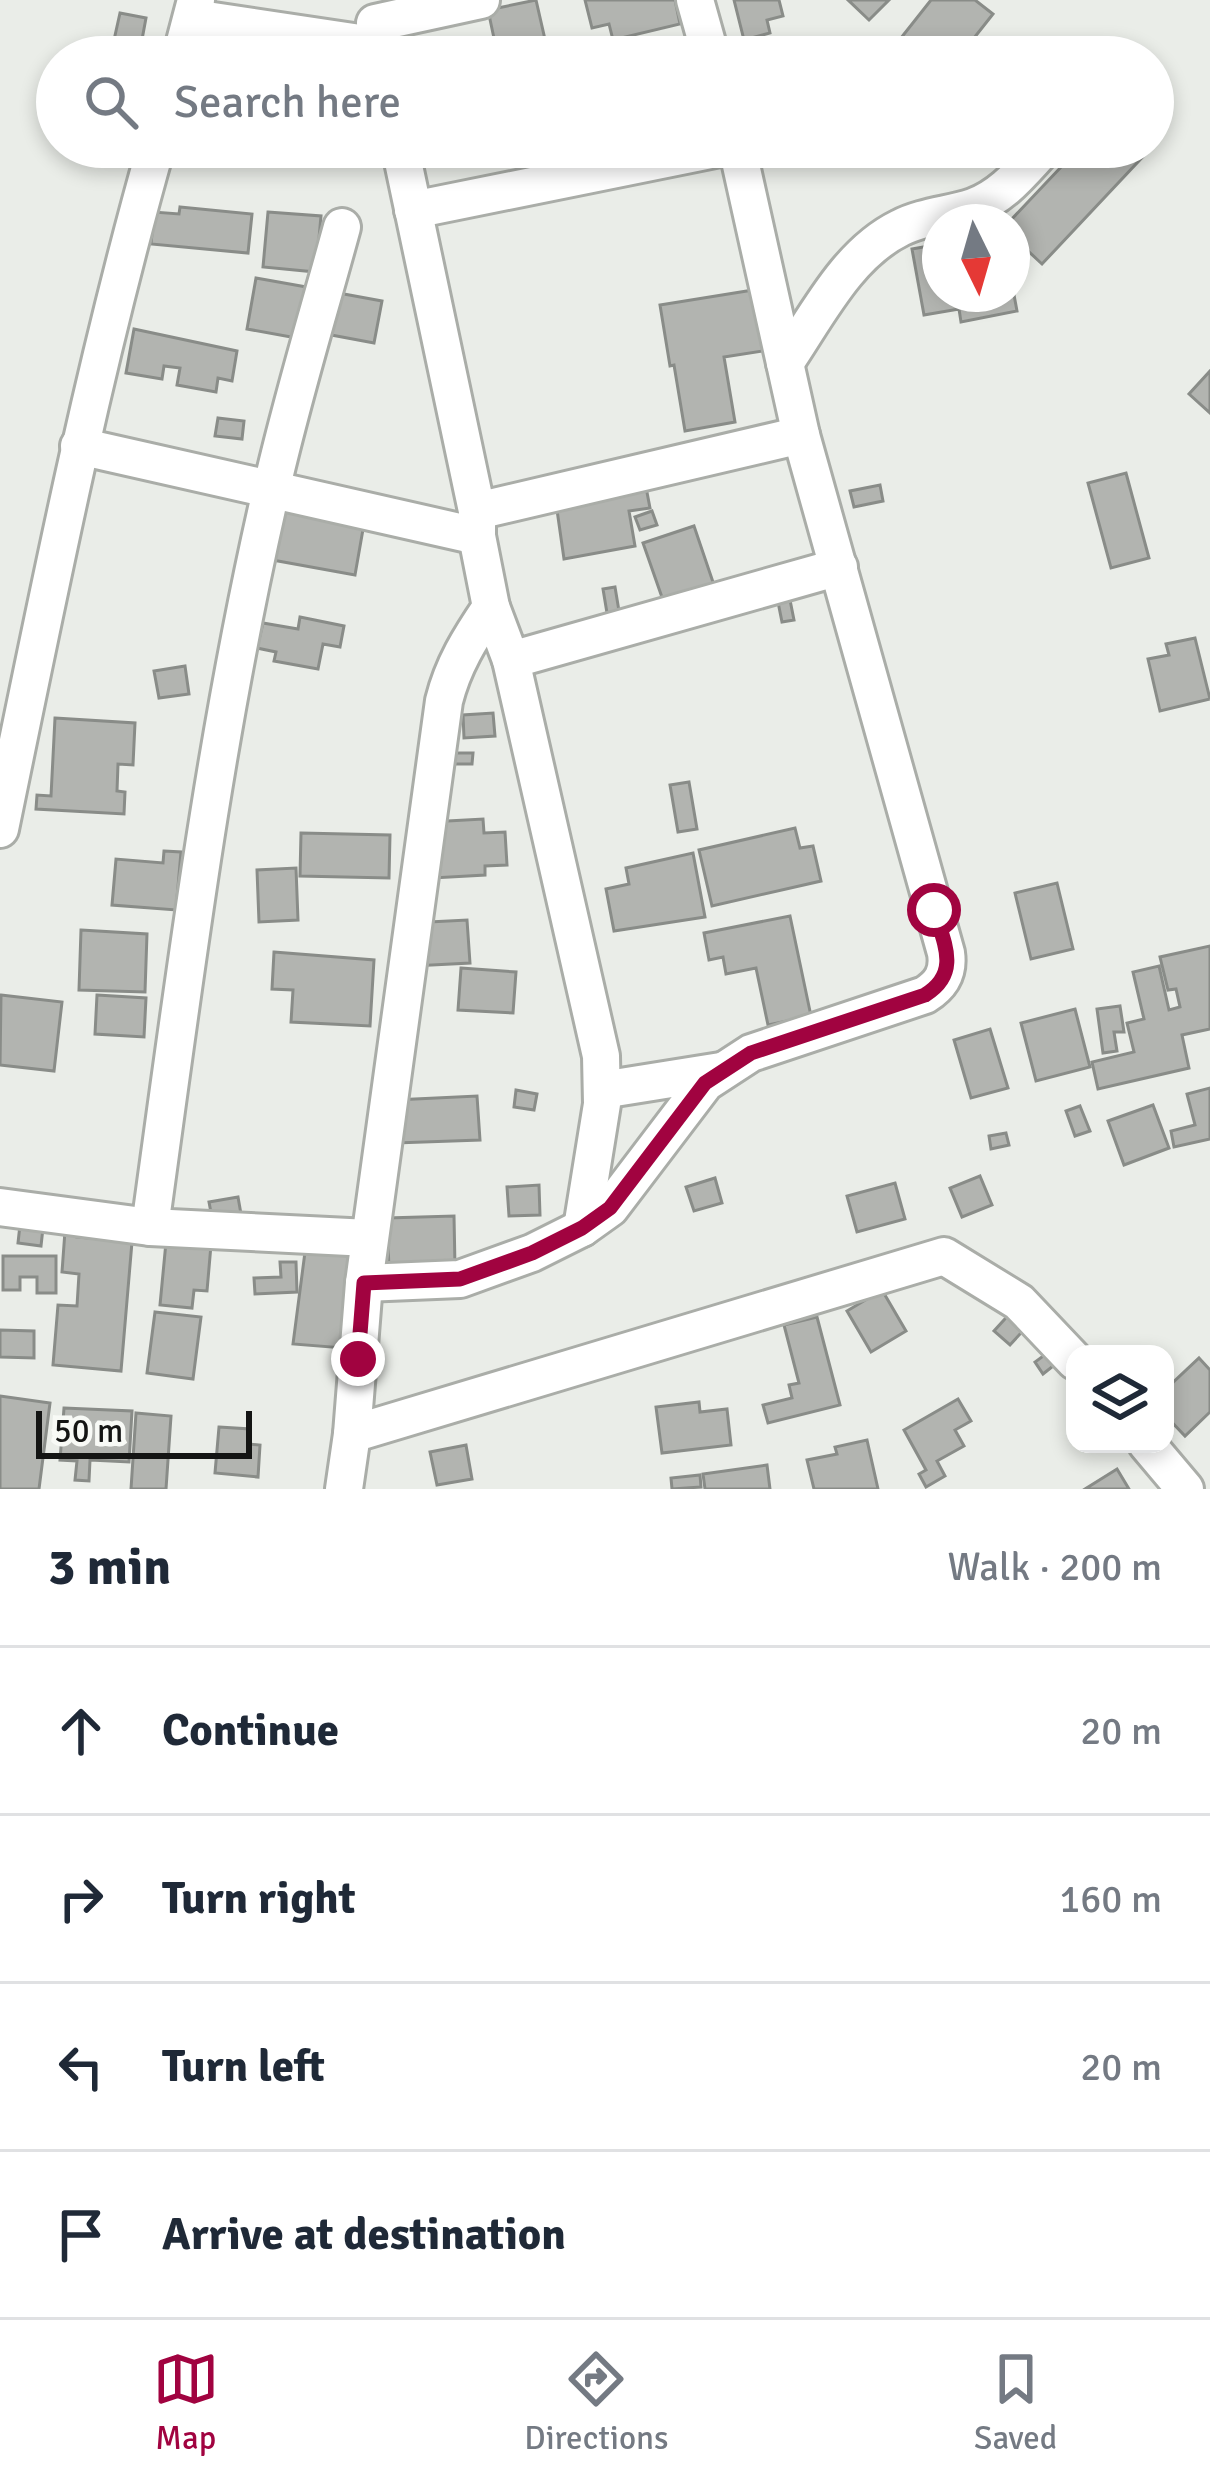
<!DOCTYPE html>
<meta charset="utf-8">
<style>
body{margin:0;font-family:Signika,sans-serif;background:#f6f6f7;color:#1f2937}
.controls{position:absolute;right:36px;bottom:36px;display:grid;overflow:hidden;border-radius:24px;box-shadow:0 6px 18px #0003}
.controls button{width:108px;height:108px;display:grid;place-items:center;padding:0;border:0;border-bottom:3px solid #e0e1e3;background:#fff;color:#1f2937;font:60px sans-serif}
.compass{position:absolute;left:922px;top:204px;width:108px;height:108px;border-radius:50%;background:#fff;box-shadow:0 6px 18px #0003;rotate:175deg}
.scale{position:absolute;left:36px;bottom:30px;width:216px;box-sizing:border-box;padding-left:12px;border:6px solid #141514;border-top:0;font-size:33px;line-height:42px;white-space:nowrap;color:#141514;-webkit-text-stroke:9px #f8faf6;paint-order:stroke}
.stop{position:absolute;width:36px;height:36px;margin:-27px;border:9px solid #a10340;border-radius:50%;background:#fff}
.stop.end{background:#a10340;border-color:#fff;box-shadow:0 3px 12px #0008}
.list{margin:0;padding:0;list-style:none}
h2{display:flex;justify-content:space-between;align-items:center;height:156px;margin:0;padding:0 48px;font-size:51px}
h2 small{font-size:39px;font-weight:400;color:#747a83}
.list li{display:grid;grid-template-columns:78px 1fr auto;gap:36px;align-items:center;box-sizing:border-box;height:168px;padding:0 48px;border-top:3px solid #e0e1e3}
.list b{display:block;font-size:45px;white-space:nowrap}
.list em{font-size:39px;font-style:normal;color:#747a83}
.icon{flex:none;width:66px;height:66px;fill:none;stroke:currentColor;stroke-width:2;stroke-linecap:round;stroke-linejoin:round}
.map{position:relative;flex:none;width:1210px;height:1489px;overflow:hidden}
.search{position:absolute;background:#fff;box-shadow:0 6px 18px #0003;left:36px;right:36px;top:36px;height:132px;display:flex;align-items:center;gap:30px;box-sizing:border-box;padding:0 42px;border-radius:66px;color:#747a83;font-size:45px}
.sheet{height:828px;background:#fff}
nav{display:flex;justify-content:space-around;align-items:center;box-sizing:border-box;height:168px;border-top:3px solid #e0e1e3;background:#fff;font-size:33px;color:#747a83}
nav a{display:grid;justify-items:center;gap:6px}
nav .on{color:#a10340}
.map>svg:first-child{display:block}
</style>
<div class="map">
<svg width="1210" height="1489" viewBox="0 0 1210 1489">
<rect width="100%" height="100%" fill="#eaede8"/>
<g fill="#b2b4b0" stroke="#898c88" stroke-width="3">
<polygon points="536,0 549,57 498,57 488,10"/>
<polygon points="585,0 675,0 680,24 613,40 609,24 592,28"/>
<polygon points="734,0 779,0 783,16 767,20 770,33 744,40"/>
<polygon points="848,0 889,0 869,20"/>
<polygon points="931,0 975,0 993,14 959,57 915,57 897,43"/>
<polygon points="120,13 146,18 141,45 114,40"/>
<polygon points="1080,147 1152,147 1042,264 1012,236 1012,222 1009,222"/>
<polygon points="180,207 252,214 248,253 151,244 154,212 179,214"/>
<polygon points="268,212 321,216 316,272 263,267"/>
<polygon points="940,244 940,294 1012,294 1012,284 1017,311 961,322 959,309 924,315 912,249"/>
<polygon points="256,278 312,288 302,339 247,329"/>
<polygon points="753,290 763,351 724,357 735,422 685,431 674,365 670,366 660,305"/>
<polygon points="333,292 382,301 374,343 326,334"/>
<polygon points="134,329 237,351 232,381 218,378 216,392 177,385 180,368 164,366 162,379 126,373"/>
<polygon points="1210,371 1210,413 1189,394"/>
<polygon points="218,418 244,421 242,439 215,436"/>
<polygon points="1126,473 1149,558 1111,568 1088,483"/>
<polygon points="645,482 650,508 629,511 635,546 564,559 555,496"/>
<polygon points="880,485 883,501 854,507 850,491"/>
<polygon points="277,503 365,518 355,575 267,559"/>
<polygon points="652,511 657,525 640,530 635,517"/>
<polygon points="694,526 714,585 664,603 643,543"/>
<polygon points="615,587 619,611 607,613 603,589"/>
<polygon points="789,595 794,620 782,622 777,597"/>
<polygon points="300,617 344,626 340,647 323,644 318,669 274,661 276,652 257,648 263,623 298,629"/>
<polygon points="1195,638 1210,699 1160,711 1148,659 1169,655 1166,644"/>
<polygon points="185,666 189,694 159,698 154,671"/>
<polygon points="493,713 495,736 464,738 463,715"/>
<polygon points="55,718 135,723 133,765 118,764 117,791 125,792 124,814 36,809 37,795 51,796"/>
<polygon points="450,753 473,753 472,764 450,764"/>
<polygon points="689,782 697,829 678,832 670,785"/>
<polygon points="483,819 484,833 505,832 507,865 485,866 485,875 433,878 430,822"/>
<polygon points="795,828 800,848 813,846 821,881 712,906 699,850"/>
<polygon points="301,833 390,835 389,878 300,876"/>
<polygon points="164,851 181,852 176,910 112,905 116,859 163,863"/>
<polygon points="693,853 705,917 614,931 606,889 629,884 626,868"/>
<polygon points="296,868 298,920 259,922 257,870"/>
<polygon points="1057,883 1073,949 1031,959 1015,893"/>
<polygon points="790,916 811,1016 768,1025 756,968 726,974 723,957 709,960 704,933"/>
<polygon points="467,920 470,963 413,966 410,923"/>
<polygon points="81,930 147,934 145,992 79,990"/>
<polygon points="1210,946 1210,1029 1182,1035 1189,1068 1098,1089 1092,1062 1134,1052 1127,1023 1144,1019 1133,972 1159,966 1169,1010 1180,1007 1176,989 1168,990 1160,957"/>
<polygon points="274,952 374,960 370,1026 291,1022 293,990 272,989"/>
<polygon points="461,968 516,972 513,1013 458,1010"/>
<polygon points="1,995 62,1002 54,1071 0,1065"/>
<polygon points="97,995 146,998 144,1037 95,1034"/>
<polygon points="1120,1006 1124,1032 1114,1032 1117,1051 1103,1053 1097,1009"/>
<polygon points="1075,1009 1090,1067 1036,1081 1021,1023"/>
<polygon points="990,1029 1008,1088 971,1098 954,1040"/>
<polygon points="1210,1088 1210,1139 1174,1147 1171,1131 1195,1125 1187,1094"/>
<polygon points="516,1090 537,1094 534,1110 514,1107"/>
<polygon points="477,1096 480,1140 396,1143 395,1100"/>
<polygon points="1153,1105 1169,1148 1124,1165 1108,1121"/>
<polygon points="1080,1106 1090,1131 1075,1136 1066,1111"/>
<polygon points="1006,1133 1009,1145 991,1149 989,1136"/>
<polygon points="980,1176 992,1205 962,1217 950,1188"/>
<polygon points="715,1178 722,1203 694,1211 686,1187"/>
<polygon points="895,1183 905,1219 857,1232 847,1196"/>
<polygon points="539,1185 540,1215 509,1216 507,1187"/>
<polygon points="238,1197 241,1214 212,1218 209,1202"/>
<polygon points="454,1216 455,1267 389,1269 387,1218"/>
<polygon points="20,1225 43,1228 41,1246 18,1243"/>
<polygon points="65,1231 78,1232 77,1237 132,1242 121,1371 53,1365 58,1305 77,1306 79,1274 62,1272"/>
<polygon points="166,1242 211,1245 207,1291 194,1290 192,1308 160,1305"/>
<polygon points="305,1252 350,1256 343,1348 293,1344"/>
<polygon points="3,1256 56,1256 56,1293 37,1293 37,1277 20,1277 20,1290 3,1290"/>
<polygon points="280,1262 296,1262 297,1292 255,1294 254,1278 281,1277"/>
<polygon points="882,1290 906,1331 871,1352 847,1311"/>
<polygon points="1013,1310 1029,1324 1010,1345 994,1331"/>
<polygon points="155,1312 201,1317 193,1379 147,1373"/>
<polygon points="817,1317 840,1405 768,1423 763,1405 792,1398 789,1385 799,1383 784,1325"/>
<polygon points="0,1330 34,1331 34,1358 0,1357"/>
<polygon points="1054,1348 1062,1359 1043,1374 1035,1362"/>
<polygon points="1199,1358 1210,1370 1210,1412 1185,1436 1165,1415 1165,1390"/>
<polygon points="0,1396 50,1403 39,1489 0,1489"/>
<polygon points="958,1399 971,1421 955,1430 964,1446 937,1461 945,1476 926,1487 919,1474 926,1470 904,1430"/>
<polygon points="699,1402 700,1412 727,1409 731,1445 662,1453 656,1407"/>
<polygon points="64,1408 132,1411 129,1462 90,1460 89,1481 75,1480 77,1461 60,1460"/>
<polygon points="136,1413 171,1416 166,1489 131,1489"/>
<polygon points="219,1427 250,1429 249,1444 260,1445 258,1477 215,1473"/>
<polygon points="867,1440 878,1489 814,1489 807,1460 837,1454 835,1447"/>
<polygon points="466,1445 472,1479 437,1485 430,1452"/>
<polygon points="767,1465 770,1489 705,1489 703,1474"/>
<polygon points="1117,1469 1129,1489 1085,1489"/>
<polygon points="700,1475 701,1487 672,1489 671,1478"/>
</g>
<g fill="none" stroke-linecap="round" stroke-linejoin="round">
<defs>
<g id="minor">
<polyline points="695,0 711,57"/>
<polyline points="193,18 380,46"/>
<polyline points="375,23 481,0"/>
<polyline points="181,57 196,0"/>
<polyline points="413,210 725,147"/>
<path d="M342,227C318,315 291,402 271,491C215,733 184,981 150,1227L369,1238"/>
<path d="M785,363C817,316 847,254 900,228C923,216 950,215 973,207C1004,196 1023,170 1045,147"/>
<polyline points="79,446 477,536"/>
<polyline points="477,511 801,435"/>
<polyline points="491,607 511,660 839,567"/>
<polyline points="511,660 601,1056 602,1104 582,1228"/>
<path d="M0,829C47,600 92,372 156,147"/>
<polyline points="602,1090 721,1071"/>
<polyline points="0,1207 150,1227"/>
<path d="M364,1283L460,1279L532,1253L582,1228L610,1208L705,1083L751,1053L925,995C941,985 949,973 946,953L801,435L737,147"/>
<path d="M352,1434L364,1283L444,701C453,665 470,638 491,607L477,536V511L400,147"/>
<polyline points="1147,1444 1185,1489"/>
<polyline points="344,1489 352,1434 944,1256 1019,1302 1075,1361"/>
</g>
</defs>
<use href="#minor" stroke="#aaada8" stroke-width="42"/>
<use href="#minor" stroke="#fff" stroke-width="36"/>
</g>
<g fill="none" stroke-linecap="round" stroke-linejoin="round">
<path stroke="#a10340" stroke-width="15" d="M358,1359L364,1283L460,1279L532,1253L582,1228L610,1208L705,1083L751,1053L925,995C961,973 944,943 934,910"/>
</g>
</svg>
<div class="controls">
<button><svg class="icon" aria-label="layers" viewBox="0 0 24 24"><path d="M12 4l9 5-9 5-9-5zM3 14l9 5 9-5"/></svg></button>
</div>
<svg class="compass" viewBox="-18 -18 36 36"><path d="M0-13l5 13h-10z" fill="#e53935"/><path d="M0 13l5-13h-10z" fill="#747a83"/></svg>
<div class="scale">50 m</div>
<div class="stop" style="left:934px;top:910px"></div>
<div class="stop end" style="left:358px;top:1359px"></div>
<div class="search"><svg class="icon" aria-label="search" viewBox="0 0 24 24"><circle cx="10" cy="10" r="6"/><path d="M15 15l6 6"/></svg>Search here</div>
</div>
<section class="sheet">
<h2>3 min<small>Walk · 200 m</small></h2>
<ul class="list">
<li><svg class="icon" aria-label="ahead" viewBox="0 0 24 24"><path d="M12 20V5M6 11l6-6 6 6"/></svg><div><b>Continue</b></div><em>20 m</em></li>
<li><svg class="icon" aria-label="right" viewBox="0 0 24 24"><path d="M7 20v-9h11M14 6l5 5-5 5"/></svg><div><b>Turn right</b></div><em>160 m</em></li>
<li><svg class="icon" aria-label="left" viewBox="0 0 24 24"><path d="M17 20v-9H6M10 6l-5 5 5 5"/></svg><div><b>Turn left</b></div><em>20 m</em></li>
<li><svg class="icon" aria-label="arrive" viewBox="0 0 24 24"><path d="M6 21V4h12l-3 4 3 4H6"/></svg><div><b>Arrive at destination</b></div></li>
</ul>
</section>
<nav>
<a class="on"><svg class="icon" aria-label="map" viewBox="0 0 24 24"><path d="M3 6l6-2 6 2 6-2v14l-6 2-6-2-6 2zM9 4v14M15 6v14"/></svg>Map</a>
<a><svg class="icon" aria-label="directions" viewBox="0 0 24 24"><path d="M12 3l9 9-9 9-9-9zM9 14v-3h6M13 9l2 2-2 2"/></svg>Directions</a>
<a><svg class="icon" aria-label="saved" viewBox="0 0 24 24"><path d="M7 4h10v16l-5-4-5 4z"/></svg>Saved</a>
</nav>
